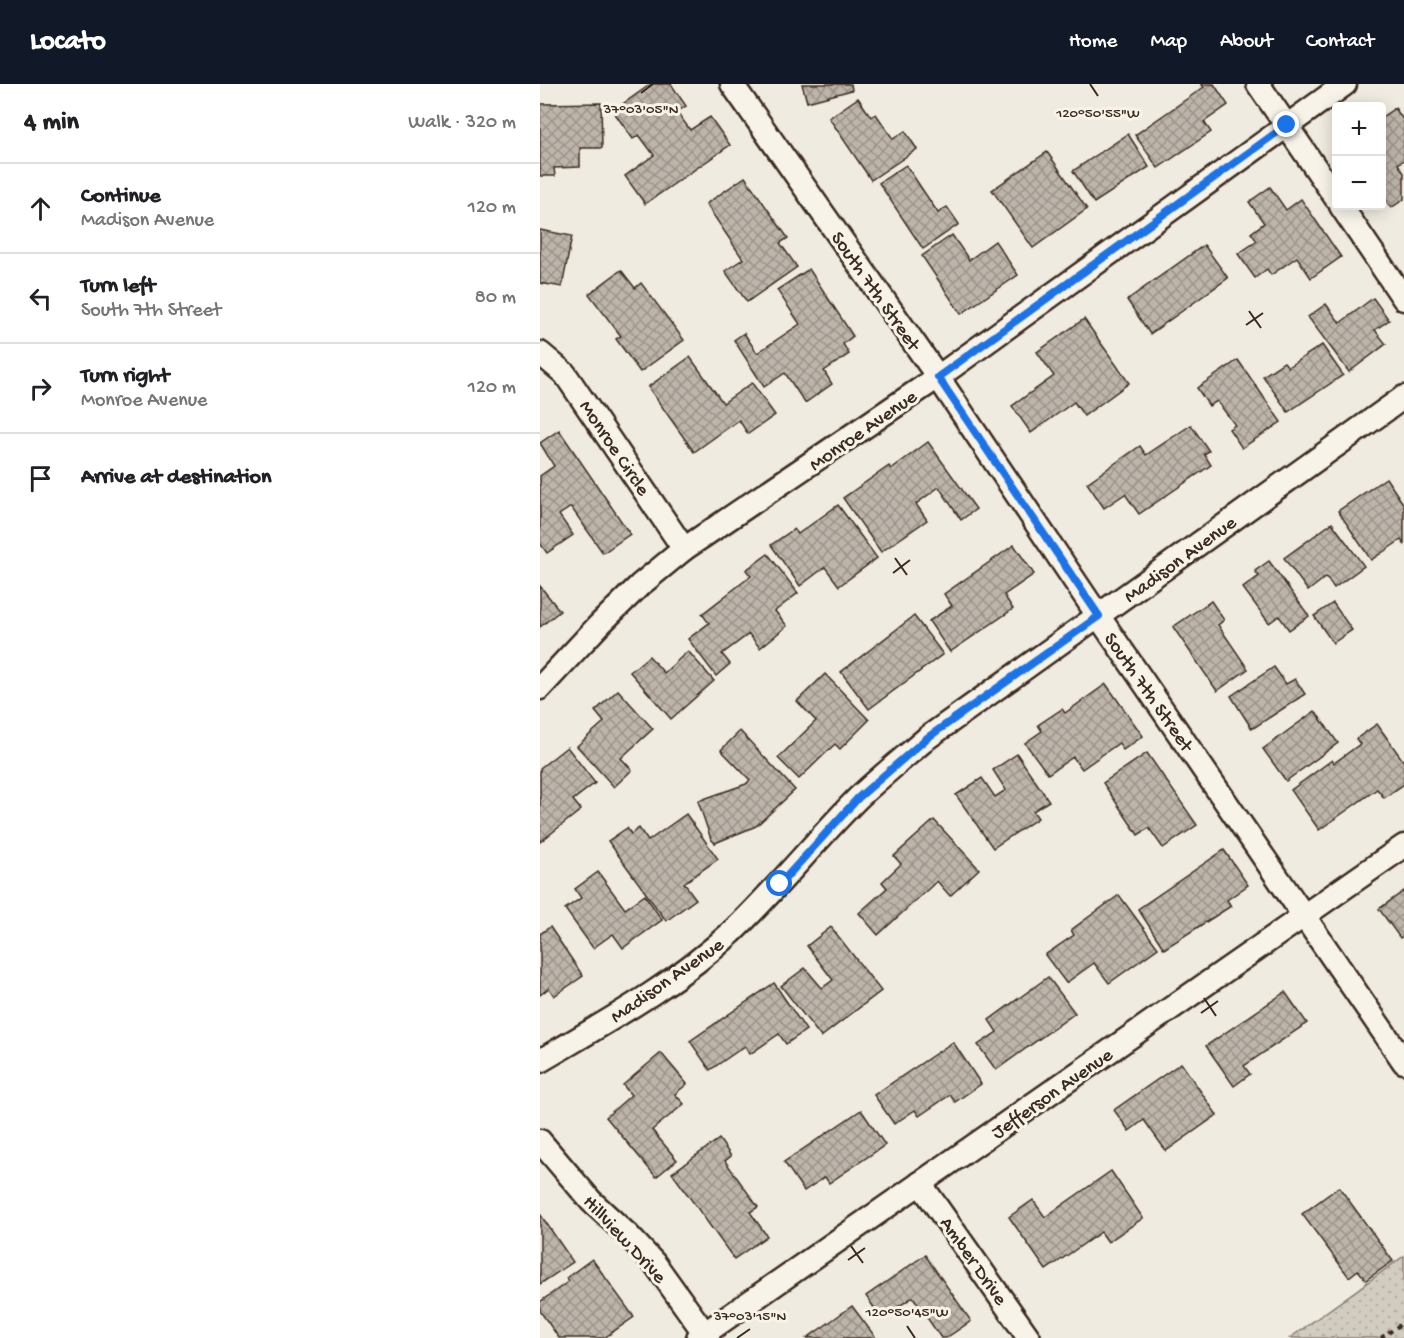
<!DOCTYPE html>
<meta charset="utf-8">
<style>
body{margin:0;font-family:"Gochi Hand",sans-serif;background:#f2f2f2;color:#202124}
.controls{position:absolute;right:18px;top:18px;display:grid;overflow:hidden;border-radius:6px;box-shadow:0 3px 15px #0003}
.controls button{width:54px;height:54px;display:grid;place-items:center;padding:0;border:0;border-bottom:2px solid #e0e0e0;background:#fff;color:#202124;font:30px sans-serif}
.stop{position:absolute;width:18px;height:18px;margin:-14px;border:4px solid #1a73e8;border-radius:50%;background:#fff}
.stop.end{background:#1a73e8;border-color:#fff;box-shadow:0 2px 6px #0008}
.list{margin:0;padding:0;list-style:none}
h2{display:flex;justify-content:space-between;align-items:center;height:78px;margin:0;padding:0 24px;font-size:26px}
h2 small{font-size:20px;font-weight:400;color:#757577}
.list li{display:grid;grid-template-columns:39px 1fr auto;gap:18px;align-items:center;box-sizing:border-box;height:90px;padding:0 24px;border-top:2px solid #e0e0e0}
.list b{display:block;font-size:22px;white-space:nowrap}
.list p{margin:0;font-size:20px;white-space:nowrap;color:#757577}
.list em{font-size:20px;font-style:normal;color:#757577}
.icon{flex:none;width:33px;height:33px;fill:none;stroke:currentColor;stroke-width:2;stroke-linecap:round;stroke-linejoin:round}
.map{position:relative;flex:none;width:864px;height:1254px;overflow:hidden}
header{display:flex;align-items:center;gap:36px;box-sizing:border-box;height:84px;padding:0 30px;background:#111827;color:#fff}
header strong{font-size:28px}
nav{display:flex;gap:33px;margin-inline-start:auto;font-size:21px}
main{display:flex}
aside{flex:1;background:#fff}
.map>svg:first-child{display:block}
</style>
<header>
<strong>Locato</strong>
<nav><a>Home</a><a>Map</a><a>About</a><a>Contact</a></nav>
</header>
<main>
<aside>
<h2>4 min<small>Walk · 320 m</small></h2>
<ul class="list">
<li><svg class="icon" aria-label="ahead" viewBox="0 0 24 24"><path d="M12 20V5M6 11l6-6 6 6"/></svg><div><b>Continue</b><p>Madison Avenue</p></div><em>120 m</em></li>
<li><svg class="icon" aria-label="left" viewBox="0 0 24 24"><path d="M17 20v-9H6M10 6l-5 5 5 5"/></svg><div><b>Turn left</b><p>South 7th Street</p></div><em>80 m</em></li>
<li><svg class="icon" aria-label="right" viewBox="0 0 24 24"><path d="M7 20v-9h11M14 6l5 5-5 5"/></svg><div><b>Turn right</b><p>Monroe Avenue</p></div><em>120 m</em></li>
<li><svg class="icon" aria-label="arrive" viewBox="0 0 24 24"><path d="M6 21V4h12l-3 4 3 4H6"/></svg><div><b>Arrive at destination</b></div></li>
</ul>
</aside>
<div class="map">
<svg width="864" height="1254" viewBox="0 0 864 1254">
<defs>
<pattern id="park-dots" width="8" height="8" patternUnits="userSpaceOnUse" patternTransform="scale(1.5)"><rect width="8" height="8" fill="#d1cbc0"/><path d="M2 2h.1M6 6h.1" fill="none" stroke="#b4aea5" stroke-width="1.8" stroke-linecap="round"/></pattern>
<pattern id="building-cross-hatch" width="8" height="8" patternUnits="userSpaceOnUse" patternTransform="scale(1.5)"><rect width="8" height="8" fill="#bdb5aa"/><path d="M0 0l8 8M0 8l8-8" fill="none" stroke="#9b938a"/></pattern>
</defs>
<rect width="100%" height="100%" fill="#efebe0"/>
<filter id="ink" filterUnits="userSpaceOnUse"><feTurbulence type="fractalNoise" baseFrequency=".0167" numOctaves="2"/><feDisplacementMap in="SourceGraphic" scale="12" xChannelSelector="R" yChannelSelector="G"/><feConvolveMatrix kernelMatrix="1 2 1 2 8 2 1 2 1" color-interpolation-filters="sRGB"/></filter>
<g filter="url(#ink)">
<polygon fill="url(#park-dots)" stroke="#867a6f" stroke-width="1.5" points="864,1172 864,1254 750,1254"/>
<g fill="url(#building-cross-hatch)" stroke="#3b2a1e" stroke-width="1.5">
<polygon points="111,0 131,0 146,22 137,28 150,46 170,33 190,61 105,120 85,92 114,71 99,51 93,55 73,27"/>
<polygon points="262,0 311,0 312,6 267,18"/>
<polygon points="661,0 674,0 688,21 664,38 671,48 618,84 595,51 664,3"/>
<polygon points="318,14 331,33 336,30 353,55 365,47 377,65 331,96 289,34"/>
<polygon points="61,19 62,64 40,64 40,83 14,84 15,92 0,92 0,20"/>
<polygon points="855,24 864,37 864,76 858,80 864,89 864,115 851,124 842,110 842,33"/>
<polygon points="588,50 609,83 554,119 533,87"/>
<polygon points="507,68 547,125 493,164 452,106"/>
<polygon points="366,81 398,129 407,123 419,140 383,165 339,99"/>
<polygon points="205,93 248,154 240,159 257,183 207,218 185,187 203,175 166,120"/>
<polygon points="730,103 746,126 761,115 801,173 771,194 757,173 731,191 727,185 715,194 698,170 717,157 711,149 724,139 709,118"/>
<polygon points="0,146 32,152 22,203 0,199"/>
<polygon points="412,151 429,176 455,157 478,191 421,230 382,172"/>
<polygon points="664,161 688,194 610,250 587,216"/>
<polygon points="269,185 313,252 303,260 309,270 284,287 292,300 265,319 245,289 224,303 194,256 204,249 217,269 260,240 237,206"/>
<polygon points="81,186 95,204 101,199 144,256 100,288 76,255 81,252 49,210"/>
<polygon points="833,214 849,236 835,246 846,260 809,288 768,233 786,220 800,239"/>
<polygon points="544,235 589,299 544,332 534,318 491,349 472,322 514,292 497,268"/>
<polygon points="782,261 803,291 748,328 723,292 744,278 748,283"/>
<polygon points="150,273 183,319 212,299 235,331 208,350 199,336 154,368 108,303"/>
<polygon points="698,276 741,338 702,364 689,345 695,341 677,317 669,322 657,304"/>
<polygon points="651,341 669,367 664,370 671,381 599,430 585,410 564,424 547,399 600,362 606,371"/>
<polygon points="19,346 90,450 63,469 31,423 19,431 33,451 7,469 0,459 0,392 14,382 0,359"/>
<polygon points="388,358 436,425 421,436 399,403 376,420 387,436 341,468 303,414 349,382 351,385"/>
<polygon points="846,394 864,421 864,460 861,456 831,476 798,427"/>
<polygon points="298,421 337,474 299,502 285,483 260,502 231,461 254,445 258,450"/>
<polygon points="792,439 824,482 794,504 786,493 768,507 744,474"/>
<polygon points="474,461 494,490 464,511 473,525 410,568 389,537 412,522 404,510"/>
<polygon points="228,470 258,509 235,527 247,542 220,564 209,550 182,570 190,580 176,592 148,555 169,539 162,530 211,492 206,486"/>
<polygon points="729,477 769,532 749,546 739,532 729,539 703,504 719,492 715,487"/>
<polygon points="0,502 20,527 0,543"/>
<polygon points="671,517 684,536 678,541 708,585 677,607 633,543"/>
<polygon points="793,519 812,546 793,559 774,532"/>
<polygon points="374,532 403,570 329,625 301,588"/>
<polygon points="148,567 174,597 131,635 90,588 109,572 124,589"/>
<polygon points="734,583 746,600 755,595 765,610 712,645 691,612"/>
<polygon points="285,590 329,636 300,665 295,660 259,695 238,674 276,637 257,617"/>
<polygon points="566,600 603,652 583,666 579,659 542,685 533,673 508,690 485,659 502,647 498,641 522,625 525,629"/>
<polygon points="78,606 113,645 81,674 92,686 74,703 37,662 64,638 55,627"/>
<polygon points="775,627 798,659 746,697 723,665"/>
<polygon points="837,640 864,678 864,700 844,714 837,705 779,746 751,706 792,676 794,679 820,660 816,655"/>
<polygon points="200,647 255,706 216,742 175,759 171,755 158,717 206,700 210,696 181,666"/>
<polygon points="27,663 55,699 33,716 41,726 0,758 0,684"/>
<polygon points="607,669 657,741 623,764 609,744 598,751 563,699"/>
<polygon points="477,670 509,717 493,727 498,734 453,764 416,711 442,694 455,713 466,706 453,686"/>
<polygon points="146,730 178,775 144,799 156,815 126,837 68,757 87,744 91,750 99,744 108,757"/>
<polygon points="394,736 439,785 410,812 397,797 338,851 319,829 347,804 342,798 361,780 354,772"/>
<polygon points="684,766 708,801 687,816 691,822 624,865 598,825"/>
<polygon points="58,788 85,825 105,811 122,836 83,864 73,850 53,864 25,825 41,814 35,805"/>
<polygon points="864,807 864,851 860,854 839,825"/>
<polygon points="579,811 618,864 569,899 554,879 526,899 505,871 534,851 531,846"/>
<polygon points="10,843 43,892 14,912 9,904 0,911 0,850"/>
<polygon points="291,843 341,907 281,953 241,902 265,884 282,904 293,896 267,862"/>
<polygon points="508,893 535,929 456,986 438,961 457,948 449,936"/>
<polygon points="234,899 266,946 246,960 239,950 210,970 205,962 170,986 150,957"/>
<polygon points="745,908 767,939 704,982 710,990 694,1002 666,962"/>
<polygon points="413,958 441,1000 415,1018 410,1011 379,1032 375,1026 354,1040 334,1011"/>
<polygon points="121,969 147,1000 135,1010 144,1020 112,1046 137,1076 116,1093 66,1033 91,1011 83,1001"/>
<polygon points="641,979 677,1031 626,1067 604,1036 589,1047 574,1026"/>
<polygon points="321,1026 345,1061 289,1099 285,1093 264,1107 244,1078"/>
<polygon points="179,1055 191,1072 185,1077 218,1123 210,1128 227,1152 194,1175 132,1089"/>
<polygon points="571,1087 603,1134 568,1158 561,1148 506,1186 469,1133 493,1116 505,1133"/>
<polygon points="799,1103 853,1177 826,1196 818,1186 809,1193 762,1130"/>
<polygon points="0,1130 33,1178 0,1200"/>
<polygon points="385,1171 431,1237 406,1254 401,1254 373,1213 341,1234 326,1212"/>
<polygon points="52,1175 94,1233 64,1254 19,1254 0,1227 0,1218 29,1197 26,1194"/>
<polygon points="312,1222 336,1254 267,1254 287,1240"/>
</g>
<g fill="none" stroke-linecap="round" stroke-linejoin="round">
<defs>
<g id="minor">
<polyline points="192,0 398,293 559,533 864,978"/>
<polyline points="718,0 796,114"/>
<polyline points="801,122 864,215"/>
<polyline points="0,269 25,290 144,465"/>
<polyline points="0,604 59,541 100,501 144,465 398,293 805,0"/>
<path d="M0,977C66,938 136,900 193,847C237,805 275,757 318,714C340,693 364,674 387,654L864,313"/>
<polyline points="0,1057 51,1117 88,1151 115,1180 168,1254"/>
<polyline points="380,1099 489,1254"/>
<polyline points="158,1254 864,762"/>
</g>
</defs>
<use href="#minor" stroke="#3b2a1e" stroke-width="27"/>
<polyline stroke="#3b2a1e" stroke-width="4" stroke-dasharray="4.5 4.5" stroke-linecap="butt" points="841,1254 864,1238"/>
<use href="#minor" stroke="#f7f3e8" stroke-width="22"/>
</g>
</g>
<g fill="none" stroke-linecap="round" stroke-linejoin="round" filter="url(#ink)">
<polyline stroke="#1a73e8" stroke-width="8" points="240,800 318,714 387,654 559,532 398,293 747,41"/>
</g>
<path fill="none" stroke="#3b2a1e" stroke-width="2" d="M550,0L558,12M101,9L113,0M709,227L721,244M706,241L723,229M355,474L367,491M353,489L370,476M664,914L676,932M661,929L678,917M311,1162L323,1179M308,1176L325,1164M367,1242L375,1254M197,1254L210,1245"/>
<g text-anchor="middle" stroke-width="6" stroke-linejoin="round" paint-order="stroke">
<g font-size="20" fill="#3b2a1e" stroke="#f7f3e8">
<text transform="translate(337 206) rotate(55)" y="7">South 7th Street</text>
<text transform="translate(322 345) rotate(-35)" y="7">Monroe Avenue</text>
<text transform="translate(76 363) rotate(56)" y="7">Monroe Circle</text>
<text transform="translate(639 474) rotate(-36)" y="7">Madison Avenue</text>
<text transform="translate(610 607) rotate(55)" y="7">South 7th Street</text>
<text transform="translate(126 895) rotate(-35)" y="7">Madison Avenue</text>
<text transform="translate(511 1008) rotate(-35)" y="7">Jefferson Avenue</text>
<text transform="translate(86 1154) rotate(47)" y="7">Hillview Drive</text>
<text transform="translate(435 1176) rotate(55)" y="7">Amber Drive</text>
</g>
</g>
<g font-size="15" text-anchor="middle" fill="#3b2a1e" stroke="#f7f3e8" stroke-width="6" stroke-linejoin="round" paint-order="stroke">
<text x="101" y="29">37°03'05"N</text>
<text x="558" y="33">120°50'55"W</text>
<text x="367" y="1232">120°50'45"W</text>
<text x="210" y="1236">37°03'15"N</text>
</g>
</svg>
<div class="controls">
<button>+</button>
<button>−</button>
</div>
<div class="stop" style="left:240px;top:800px"></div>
<div class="stop end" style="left:747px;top:41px"></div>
</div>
</main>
